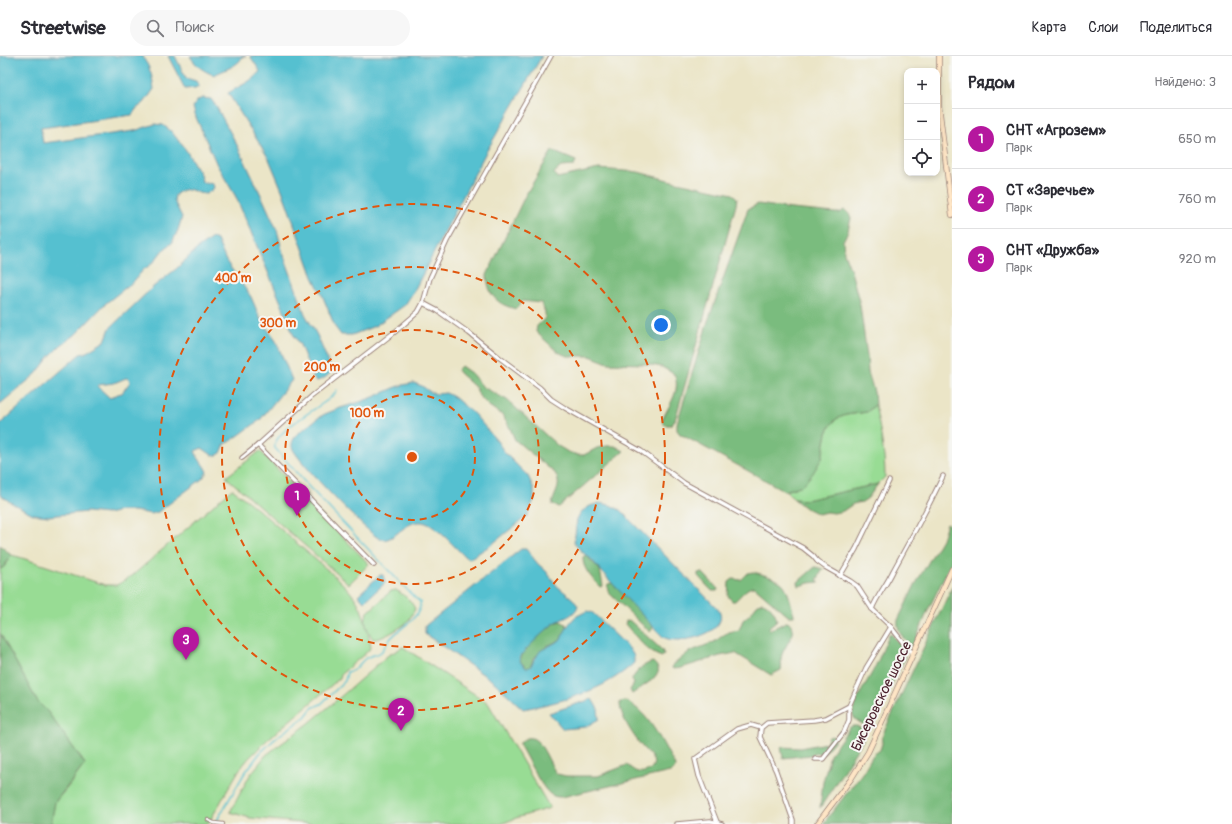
<!DOCTYPE html>
<html lang="ru">
<meta charset="utf-8">
<style>
body{margin:0;font-family:Pangolin,sans-serif;background:#f7f7f7;color:#2b2b33}
.controls{position:absolute;right:12px;top:12px;display:grid;overflow:hidden;border-radius:8px;box-shadow:0 2px 6px #0003}
.controls button{width:36px;height:36px;display:grid;place-items:center;padding:0;border:0;border-bottom:1px solid #e1e1e2;background:#fff;color:#2b2b33;font:20px sans-serif}
.you{position:absolute;left:661px;top:269px;width:14px;height:14px;margin:-10px;border:3px solid #fff;border-radius:50%;background:#1a73e8;box-shadow:0 0 0 6px #1a73e833}
.badge{display:grid;place-items:center;width:26px;height:26px;border-radius:50%;background:#b5179e;color:#fff;font-size:13px;font-weight:700}
.pin{position:absolute;translate:-50% -33px;filter:drop-shadow(0 1px 2px #0008)}
.pin::after{content:'';position:absolute;top:21px;width:14px;height:12px;background:inherit;clip-path:polygon(0 0,100% 0,50% 100%)}
.list{margin:0;padding:0;list-style:none}
h2{display:flex;justify-content:space-between;align-items:center;height:52px;margin:0;padding:0 16px;font-size:17px}
h2 small{font-size:13px;font-weight:400;color:#7c7c81}
.list li{display:grid;grid-template-columns:26px 1fr auto;gap:12px;align-items:center;box-sizing:border-box;height:60px;padding:0 16px;border-top:1px solid #e1e1e2}
.list b{display:block;font-size:15px;white-space:nowrap}
.list p{margin:0;font-size:13px;white-space:nowrap;color:#7c7c81}
.list em{font-size:13px;font-style:normal;color:#7c7c81}
.icon{flex:none;width:22px;height:22px;fill:none;stroke:currentColor;stroke-width:2;stroke-linecap:round;stroke-linejoin:round}
.map{position:relative;flex:none;width:952px;height:768px;overflow:hidden}
header{display:flex;align-items:center;gap:24px;box-sizing:border-box;height:56px;padding:0 20px;background:#fff;border-bottom:1px solid #e1e1e2}
header strong{font-size:19px}
nav{display:flex;gap:22px;margin-inline-start:auto;font-size:14px}
.search{width:280px;height:36px;background:#f7f7f7;display:flex;align-items:center;gap:10px;box-sizing:border-box;padding:0 14px;border-radius:22px;color:#7c7c81;font-size:15px}
main{display:flex}
aside{flex:1;background:#fff}
.map>svg:first-child{display:block}
</style>
<header>
<strong>Streetwise</strong>
<div class="search"><svg class="icon" aria-label="search" viewBox="0 0 24 24"><circle cx="10" cy="10" r="6"/><path d="M15 15l6 6"/></svg>Поиск</div>
<nav><a>Карта</a><a>Слои</a><a>Поделиться</a></nav>
</header>
<main>
<div class="map">
<svg width="952" height="768" viewBox="0 0 952 768">
<rect width="100%" height="100%" fill="#f6f6f2"/>
<filter id="ink" filterUnits="userSpaceOnUse"><feTurbulence type="fractalNoise" baseFrequency=".025" numOctaves="2"/><feDisplacementMap in="SourceGraphic" scale="8" xChannelSelector="R" yChannelSelector="G"/><feConvolveMatrix kernelMatrix="1 2 1 2 8 2 1 2 1" color-interpolation-filters="sRGB"/></filter>
<filter id="wash" filterUnits="userSpaceOnUse"><feTurbulence type="fractalNoise" baseFrequency=".012" numOctaves="4" result="noise"/><feDisplacementMap in="SourceGraphic" scale="16" xChannelSelector="R" yChannelSelector="G"/><feGaussianBlur stdDeviation="0.9" result="paint"/><feColorMatrix in="noise" values="0 0 0 0 0 0 0 0 0 0 0 0 0 0 0 0 0 1.4 0 .05"/><feComposite in="paint" operator="in"/></filter>
<g filter="url(#wash)">
<rect width="100%" height="100%" fill="#ebe5c7"/>
<g fill="#98dc94" stroke="#717e60">
<path d="M875,349C880,373 885,396 885,421L878,428L806,444L794,443L785,435L803,429L822,402L827,377L831,369L836,363L846,359L867,356Z"/>
<polygon points="260,395 369,508 349,528 226,421"/>
<path d="M232,433C258,452 282,475 307,496C322,510 343,525 355,542C364,554 368,577 371,591L368,595L341,618L340,622L268,683L248,703L239,714L208,768H51L55,746L67,732L85,708L47,655L37,645L0,577V513L4,511L11,499L19,501L105,529H117L132,520Z"/>
<path d="M396,534C404,539 411,544 415,553C412,558 410,563 406,567C400,572 381,584 373,583C368,576 363,566 367,557L391,535Z"/>
<polygon points="403,591 488,647 550,752 516,762 501,768 312,768 250,762 230,756 250,719 266,699 308,668 338,643 387,600"/>
</g>
<g fill="#7abc7e" stroke="#626e54">
<path d="M552,95L576,105L574,110L561,111L554,117L557,122L599,113L638,116L668,124L733,138L737,142L736,149L675,364L672,369H665L662,365C668,349 682,335 674,318L662,311L646,308L608,307L590,300H567L558,296L536,276L537,270L545,262V256L541,247L522,245L516,253C496,248 488,239 487,219L525,140Z"/>
<polygon points="758,148 792,153 835,157 840,157 844,154 849,157 851,162 848,175 843,185 844,197 851,215 860,249 867,300 868,316 874,336 875,349 867,356 846,359 836,363 831,369 827,377 822,402 813,417 803,429 785,435 680,378 677,374 677,367 708,265 748,153"/>
<path d="M461,310L471,317L483,331L507,344L558,390L568,396L578,399H584L597,392L607,390H615L624,395L559,451L552,449C554,436 563,431 555,417L515,384L510,372L502,359L489,350L479,340L476,332L459,317L457,314Z"/>
<polygon points="878,428 868,442 862,446 853,448 843,455 834,457 826,456 818,458 804,451 794,443 806,444"/>
<path d="M947,467L952,470V505L929,552L913,590C904,586 896,573 898,564L915,529L942,483Z"/>
<polygon points="0,489 11,499 4,511 0,513"/>
<path d="M586,499L600,514L603,530L600,531C593,523 582,513 583,501Z"/>
<polygon points="815,511 823,513 817,524 820,526 809,527 799,530 798,526"/>
<polygon points="702,516 718,533 717,535 712,535 698,520 698,517"/>
<path d="M753,516C761,518 777,522 783,528C789,535 791,549 794,558V560H788L755,531C747,530 741,540 735,545H732L728,540L729,526L733,523L741,524L748,517Z"/>
<polygon points="612,527 652,567 653,572 650,576 609,537 607,531 608,528"/>
<polygon points="952,531 952,768 823,768 863,716 873,699 880,694 883,684 882,680"/>
<path d="M762,546C769,547 776,557 777,564L769,571L770,574L786,566L790,567C798,579 783,590 781,602C781,606 782,610 781,614L771,619L735,597L720,600L681,612L674,613L672,612L673,609L689,596L714,586L728,576L739,574L743,564L750,558L757,549Z"/>
<path d="M629,564L662,594L664,599L662,601C647,597 635,579 625,568L626,565Z"/>
<path d="M560,565L566,568L567,572L560,584L547,590L534,602L530,611L526,612L520,605C521,594 550,568 560,565Z"/>
<polygon points="0,577 37,645 47,655 85,708 55,746 51,768 0,768"/>
<path d="M891,578C899,585 906,593 904,604L886,639L874,669L871,672C866,670 855,665 853,660C850,651 871,620 875,611C880,601 884,590 889,579Z"/>
<path d="M653,606C657,610 659,612 658,617L652,624L632,638L630,634L634,628L632,623C637,615 643,608 653,606Z"/>
<path d="M626,645C649,657 661,684 673,706L675,710L674,714L670,716L562,741C558,741 554,741 550,738C541,731 527,702 520,690L519,688C538,666 548,708 557,718L566,720H598L627,709C631,712 634,715 638,716C646,718 658,711 652,702C650,699 647,696 644,693C635,682 619,660 620,646Z"/>
<polygon points="852,670 857,670 862,673 863,684 820,752 823,726 830,699 849,672"/>
<polygon points="833,680 836,683 823,698 817,697 811,699 783,702 781,691 800,692 826,687 829,681"/>
</g>
<g fill="#55c0d0" stroke="#50707e" fill-rule="evenodd">
<path d="M0,0H143C144,5 148,8 149,12C152,19 153,26 154,33L144,47L136,53L132,59L41,72L43,87L134,75L155,68L163,69L171,75L186,94L201,120L202,126L213,128L214,132C197,148 194,123 175,139L174,145L182,161L178,174L172,187L162,195L153,207L143,214L134,225L105,248L75,279L61,289L50,300L36,318L0,348Z"/>
<polygon points="168,0 175,0 186,22 196,25 199,30 195,32 185,33"/>
<path d="M190,0H246L242,1C239,10 223,14 214,19C203,15 196,10 190,0Z"/>
<path d="M250,0H542L485,98L414,235L405,249L375,270L352,279H341L335,271L323,241L313,221L282,134L269,103L228,37C238,31 253,25 260,15Z"/>
<path d="M203,42L211,43L216,50L237,89L262,141L277,174L282,194L305,258L317,279L332,315C328,320 324,323 317,325L314,323L300,289L293,278L282,249L236,141L217,109L195,59L193,51L198,44Z"/>
<path d="M212,182L217,184L226,205L251,241L261,264L276,285L292,324L260,364L231,385L225,388L221,397L216,400L212,399L202,392L195,395C198,404 204,408 207,416L202,423L158,456L151,458L135,455H121L107,458L87,456L48,460L33,458L10,446L0,438V368L80,298L85,297L105,285L110,272L153,231L176,213L198,192ZM126,322L129,323L130,326L122,337L118,338L110,342L97,330L98,329L114,327Z"/>
<path d="M414,327L422,330L430,336L437,338L446,337L454,341L474,358L497,385L505,397L528,420L534,433V444L527,460L491,489L469,503L465,501C456,492 437,471 426,467C406,460 395,488 380,483C368,478 294,402 292,391C291,382 299,377 305,372C312,367 318,361 325,358C340,351 356,348 371,342C387,336 396,329 414,327Z"/>
<path d="M599,447L610,449L620,454L717,552C735,575 680,591 663,581L610,525L590,502L582,496L574,487L577,463L581,456L590,450Z"/>
<path d="M521,493H526L538,508L546,515L557,530L573,543L578,550C574,561 562,562 553,568C547,573 523,595 520,601C519,606 523,609 526,612L530,611L540,595L560,584L569,568L575,561L587,555L593,557L629,592L634,600V607C604,635 562,646 523,653L494,626L425,578V570L431,565Z"/>
<polygon points="380,519 383,519 385,527 364,546 358,539"/>
<polygon points="592,643 598,653 599,663 585,671 563,673 549,657"/>
</g>
<g fill="none" stroke-linecap="round" stroke-linejoin="round">
<path stroke="#55c0d0" stroke-width="1.5" d="M216,766L244,718L260,697L277,681L305,661L312,652L321,648L345,625L347,616C357,615 359,607 366,602C371,599 377,599 381,596C384,592 387,587 390,583C399,572 422,562 420,546L413,540L309,431L275,392C271,377 318,352 329,343C332,341 335,337 337,334"/>
</g>
</g>
<g filter="url(#ink)">
<g fill="none" stroke-linecap="round" stroke-linejoin="round">
<defs>
<polyline id="pedestrian" points="208,764 214,767 223,768"/>
<g id="minor">
<polyline points="423,247 438,255 469,277 500,302 540,332 551,343 565,352 641,395 684,427 803,492 813,500 817,505 825,511 850,525 857,530 872,553 891,571 908,593 914,597"/>
<polyline points="258,389 374,509"/>
<polyline points="242,402 258,389 312,340 396,275 418,256 423,247 430,222 447,185 551,0"/>
<polyline points="840,520 856,493 889,425"/>
<path d="M872,553C877,540 887,528 893,515C910,484 928,452 943,420"/>
<polyline points="815,703 823,703 844,676 849,664 849,650"/>
<polyline points="717,766 699,720 695,703 737,673 751,669 761,672"/>
<polyline points="677,768 710,765 722,768"/>
<polyline points="793,768 793,764 776,715 760,681 761,672 767,667 814,664 826,662 849,650 866,612 891,571"/>
</g>
<g id="secondary">
<polyline points="939,0 939,50 952,159"/>
<polyline points="817,768 851,723 868,696 952,513"/>
</g>
</defs>
<use href="#pedestrian" stroke="#9a8279" stroke-width="4.5"/>
<use href="#minor" stroke="#9a8279" stroke-width="5.5"/>
<use href="#secondary" stroke="#9a8279" stroke-width="6"/>
<use href="#pedestrian" stroke="#fff" stroke-width="2.5"/>
<use href="#minor" stroke="#fff" stroke-width="3.5"/>
<use href="#secondary" stroke="#fee5c5" stroke-width="4.5"/>
</g>
</g>
<g fill="none" stroke="#e0560e" stroke-width="2" stroke-dasharray="7 5">
<circle cx="412" cy="401" r="63"/>
<circle cx="412" cy="401" r="127"/>
<circle cx="412" cy="401" r="190"/>
<circle cx="412" cy="401" r="253"/>
</g>
<g text-anchor="middle" stroke-width="4" stroke-linejoin="round" paint-order="stroke">
<g font-size="14" fill="#4a1f2b" stroke="#f6f6f2">
<text transform="translate(881 640) rotate(-64)" y="5">Бисеровское шоссе</text>
</g>
</g>
<circle cx="412" cy="401" r="6" fill="#e0560e" stroke="#f6f6f2" stroke-width="2"/>
<g font-size="12" text-anchor="middle" font-weight="bold" fill="#e0560e" stroke="#f6f6f2" stroke-width="4" stroke-linejoin="round" paint-order="stroke">
<text x="233" y="226">400 m</text>
<text x="278" y="271">300 m</text>
<text x="322" y="315">200 m</text>
<text x="367" y="361">100 m</text>
</g>
</svg>
<div class="controls">
<button>+</button>
<button>−</button>
<button><svg class="icon" aria-label="locate" viewBox="0 0 24 24"><circle cx="12" cy="12" r="6"/><path d="M12 2v4M12 18v4M2 12h4M18 12h4"/></svg></button>
</div>
<div class="you"></div>
<div class="pin badge" style="left:297px;top:460px">1</div>
<div class="pin badge" style="left:401px;top:675px">2</div>
<div class="pin badge" style="left:186px;top:604px">3</div>
</div>
<aside>
<h2>Рядом<small>Найдено: 3</small></h2>
<ul class="list">
<li><span class="badge">1</span><div><b>СНТ «Агрозем»</b><p>Парк</p></div><em>650 m</em></li>
<li><span class="badge">2</span><div><b>СТ «Заречье»</b><p>Парк</p></div><em>760 m</em></li>
<li><span class="badge">3</span><div><b>СНТ «Дружба»</b><p>Парк</p></div><em>920 m</em></li>
</ul>
</aside>
</main>
